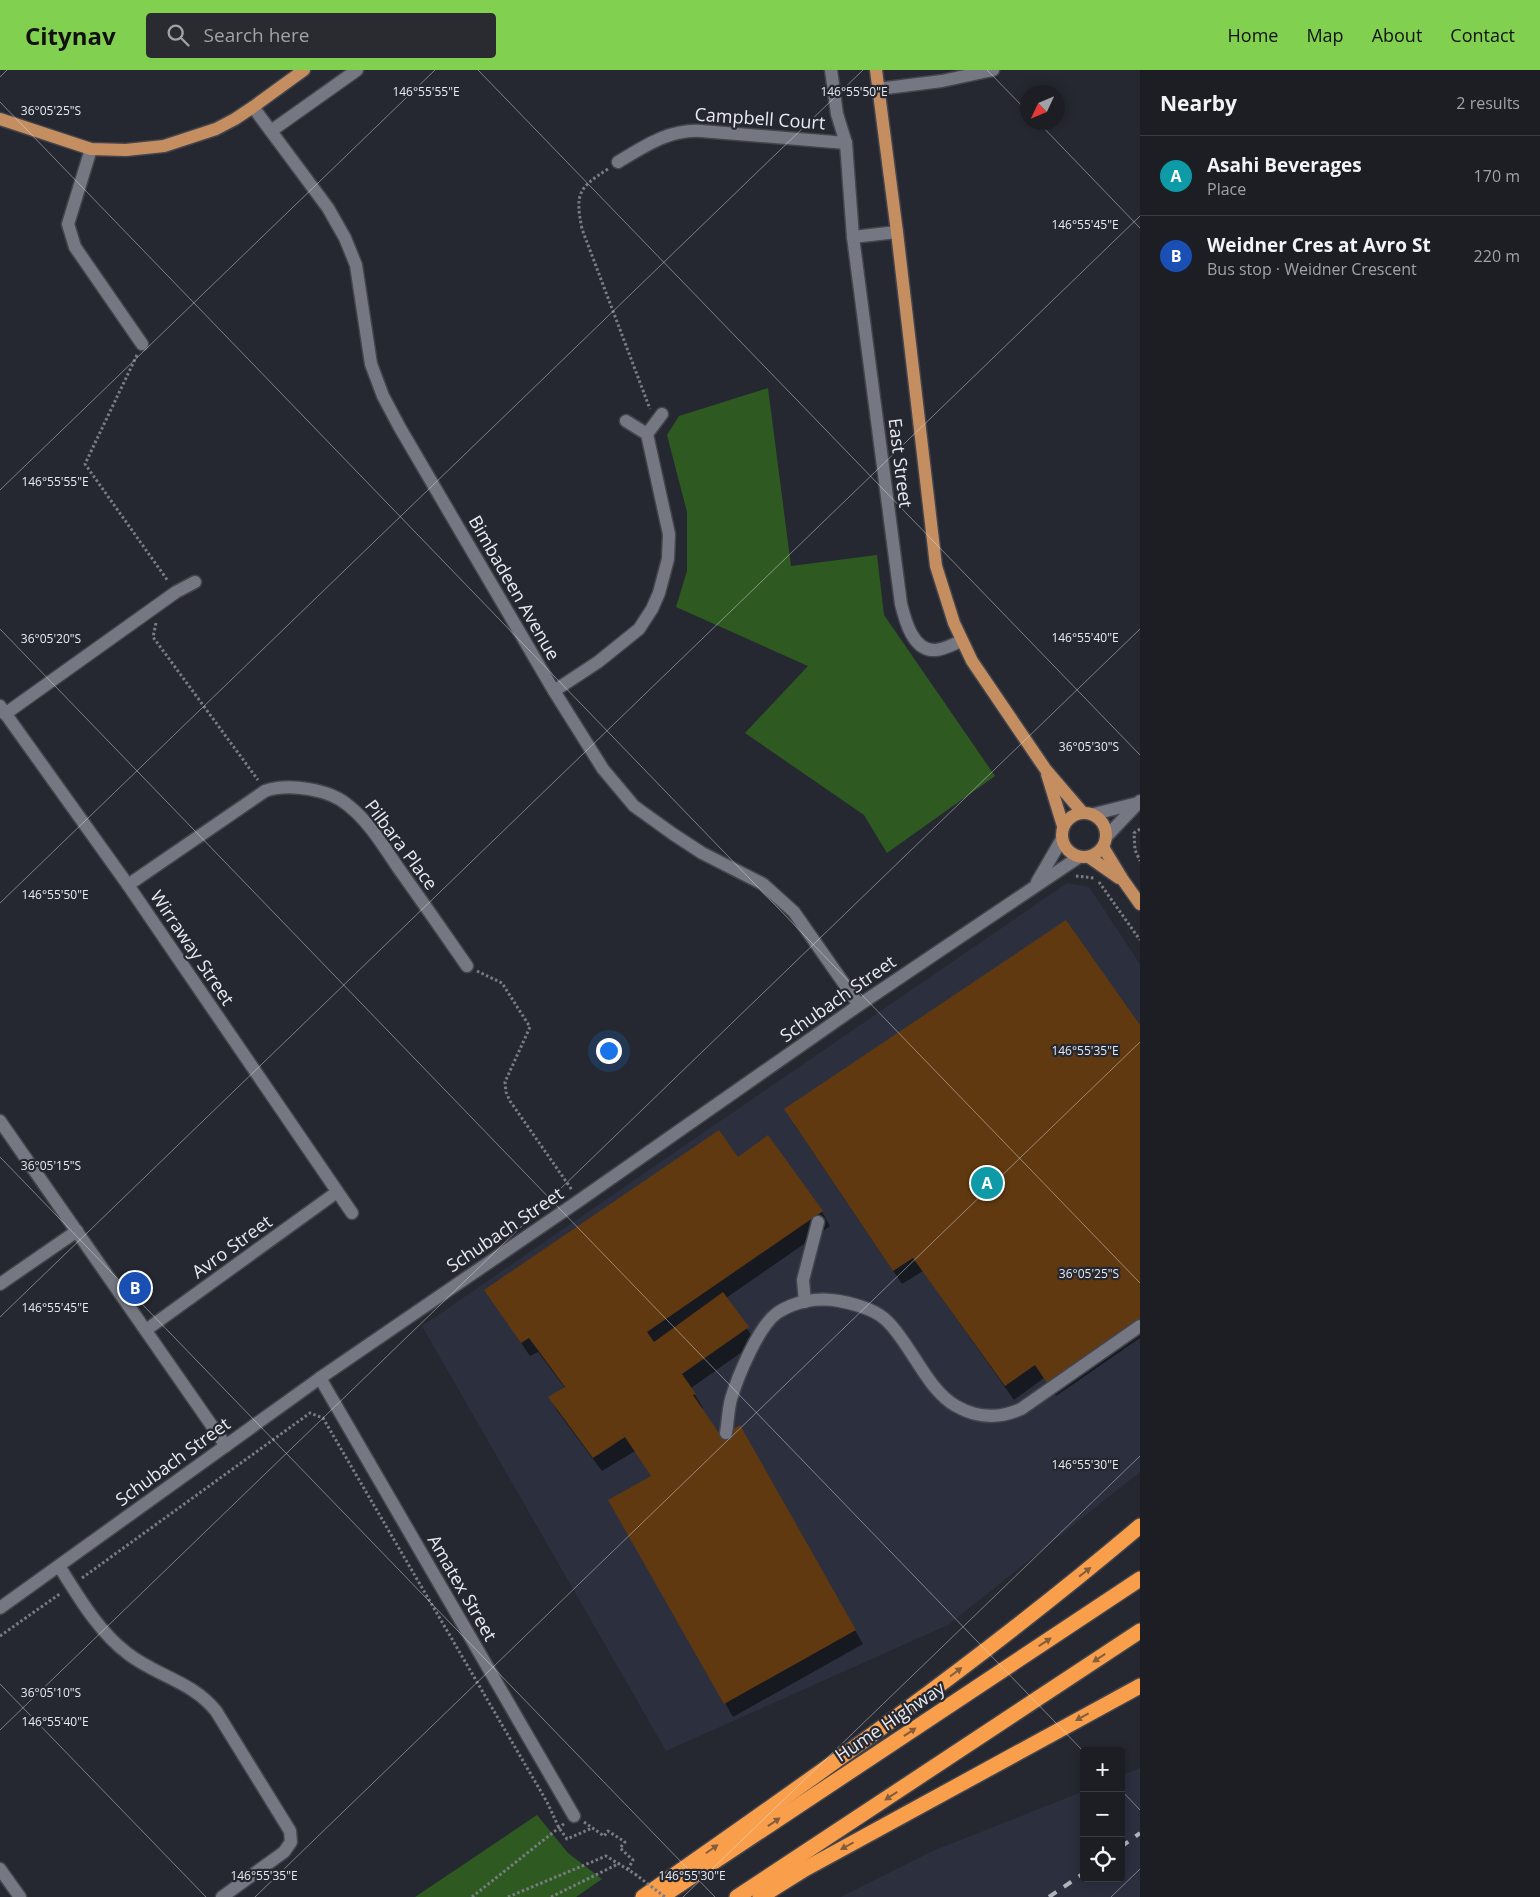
<!DOCTYPE html>
<meta charset="utf-8">
<style>
body{margin:0;font-family:"Open Sans",sans-serif;background:#292b31;color:#f1f3f6}
.controls{position:absolute;right:15px;bottom:15px;display:grid;overflow:hidden;border-radius:5px;box-shadow:0 2px 12px #0003}
.controls button{width:45px;height:45px;display:grid;place-items:center;padding:0;border:0;border-bottom:1px solid #3a3c41;background:#1c1e24;color:#f1f3f6;font:25px sans-serif}
.compass{position:absolute;left:1020px;top:15px;width:45px;height:45px;border-radius:50%;background:#1c1e24;box-shadow:0 2px 12px #0003;rotate:226deg}
.you{position:absolute;left:608px;top:980px;width:18px;height:18px;margin:-12px;border:4px solid #fff;border-radius:50%;background:#1a73e8;box-shadow:0 0 0 8px #1a73e833}
.badge{display:grid;place-items:center;width:32px;height:32px;border-radius:50%;background:#81d050;color:#fff;font-size:16px;font-weight:700}
.pin{position:absolute;translate:-50% -50%;border:2px solid #fff;box-shadow:0 1px 5px #0006}
.list{margin:0;padding:0;list-style:none}
h2{display:flex;justify-content:space-between;align-items:center;height:65px;margin:0;padding:0 20px;font-size:21px}
h2 small{font-size:16px;font-weight:400;color:#a0a2a6}
.list li{display:grid;grid-template-columns:32px 1fr auto;gap:15px;align-items:center;box-sizing:border-box;height:80px;padding:0 20px;border-top:1px solid #3a3c41}
.list b{display:block;font-size:19px;white-space:nowrap}
.list p{margin:0;font-size:16px;white-space:nowrap;color:#a0a2a6}
.list em{font-size:16px;font-style:normal;color:#a0a2a6}
.icon{flex:none;width:28px;height:28px;fill:none;stroke:currentColor;stroke-width:2;stroke-linecap:round;stroke-linejoin:round}
.map{position:relative;flex:none;width:1140px;height:1827px;overflow:hidden}
header{display:flex;align-items:center;gap:30px;box-sizing:border-box;height:70px;padding:0 25px;background:#81d050;color:#111}
header strong{font-size:24px}
nav{display:flex;gap:28px;margin-inline-start:auto;font-size:18px}
.search{width:350px;height:45px;background:#292b31;display:flex;align-items:center;gap:12px;box-sizing:border-box;padding:0 18px;border-radius:5px;color:#a0a2a6;font-size:19px}
main{display:flex}
aside{flex:1;background:#1c1e24}
.map>svg:first-child{display:block}
</style>
<header>
<strong>Citynav</strong>
<div class="search"><svg class="icon" aria-label="search" viewBox="0 0 24 24"><circle cx="10" cy="10" r="6"/><path d="M15 15l6 6"/></svg>Search here</div>
<nav><a>Home</a><a>Map</a><a>About</a><a>Contact</a></nav>
</header>
<main>
<div class="map">
<svg width="1140" height="1827" viewBox="0 0 1140 1827">
<rect width="100%" height="100%" fill="#252830"/>
<g fill="#2c2f3e">
<polygon points="1067,813 1089,817 1140,894 1140,1402 948,1555 666,1681 422,1256"/>
<polygon points="1140,1698 1140,1827 841,1827 935,1780 1084,1721 1084,1808 1121,1808 1121,1706"/>
</g>
<g fill="#2e5a22">
<polygon points="768,318 791,496 877,485 884,545 995,706 887,783 864,745 745,663 808,596 676,537 687,501 687,442 667,365 679,346"/>
<polygon points="537,1745 568,1783 602,1809 576,1827 415,1827"/>
</g>
<g fill="#0007">
<polygon points="1140,957 1140,1268 1056,1326 1044,1308 1014,1330 923,1201 902,1214 794,1054"/>
<polygon points="738,1089 822,1142 830,1156 726,1228 756,1272 691,1318 703,1338 701,1339 721,1368 739,1357 863,1574 733,1647 610,1430 652,1407 635,1381 602,1401 558,1342 550,1328 565,1318 538,1282 530,1286 486,1221"/>
</g>
<g fill="#603910">
<polygon points="1066,850 1140,955 1140,1249 1047,1313 1035,1295 1005,1316 913,1188 893,1201 784,1039"/>
<polygon points="719,1060 738,1087 768,1065 823,1141 647,1262 654,1272 723,1222 749,1257 682,1304 696,1324 693,1325 721,1366 740,1355 856,1560 724,1634 608,1430 651,1406 625,1367 593,1388 548,1327 565,1317 529,1268 521,1273 484,1220"/>
</g>
<g fill="none" stroke-linecap="round" stroke-linejoin="round">
<defs>
<g id="minor">
<path d="M831,0L837,44L846,73L853,167L901,534C905,550 913,582 936,580C945,579 953,574 962,571"/>
<polyline points="878,19 942,11 993,0"/>
<polyline points="253,37 328,138 345,168 356,195 371,294 383,326 400,358 554,621 603,699 634,736 673,764 702,783 763,814 794,842 859,935"/>
<polyline points="271,61 357,0"/>
<polyline points="91,79 68,154 75,177 142,274"/>
<path d="M618,92C645,76 669,59 701,61L846,73"/>
<polyline points="853,167 897,162"/>
<polyline points="647,364 662,344"/>
<polyline points="554,621 598,592 639,559 652,539 659,523 668,489 669,464 647,364 626,351"/>
<polyline points="0,636 128,815 352,1143"/>
<polyline points="5,644 176,522 195,512"/>
<polyline points="1094,744 1138,733"/>
<polyline points="1106,767 1140,731"/>
<polyline points="1037,812 1062,769"/>
<path d="M128,815L265,721C289,713 330,719 349,736C370,753 384,777 399,799C422,831 444,863 467,896"/>
<polyline points="0,1051 226,1376"/>
<polyline points="0,1214 77,1161"/>
<polyline points="805,1232 803,1210 818,1152"/>
<polyline points="146,1260 337,1122"/>
<polyline points="320,1308 574,1746"/>
<path d="M726,1363C728,1352 728,1340 731,1329C738,1306 758,1257 777,1243C795,1231 818,1227 839,1231C855,1234 875,1239 887,1251C911,1274 927,1320 956,1336C977,1348 999,1349 1021,1339L1140,1256"/>
<path d="M59,1496C78,1526 98,1561 127,1583C156,1606 192,1611 216,1641L290,1761L291,1772L284,1782L222,1827"/>
<polyline points="0,1538 320,1308 580,1130 859,935 1079,787"/>
<polyline points="0,1799 20,1827"/>
</g>
<g id="major">
<polyline points="876,0 897,162 936,496 954,553 972,591 1046,700 1082,742"/>
<polyline points="0,49 91,79 126,80 164,76 216,59 235,49 253,37 304,0"/>
<polyline points="1047,704 1063,756"/>
<circle cx="1084" cy="765" r="22"/>
<polyline points="1103,777 1123,810 1140,834"/>
<polyline points="1089,787 1119,808"/>
</g>
<g id="highway">
<path d="M643,1827C812,1709 982,1590 1140,1456"/>
<polyline points="661,1827 1140,1509"/>
<polyline points="737,1827 1140,1561"/>
<polyline points="760,1827 805,1799 1140,1616"/>
</g>
</defs>
<use href="#minor" stroke="#43444c" stroke-width="15"/>
<use href="#major" stroke="#43444c" stroke-width="15"/>
<use href="#highway" stroke="#43444c" stroke-width="18"/>
<g stroke="#797c83" stroke-width="3" stroke-dasharray="2.5 2.5" stroke-linecap="butt">
<path d="M608,99C578,118 575,124 582,159L650,339"/>
<polyline points="137,285 85,394 168,511"/>
<polyline points="156,553 153,567 258,710"/>
<polyline points="1140,759 1134,763 1135,780 1140,791"/>
<polyline points="1076,806 1094,808"/>
<polyline points="1099,812 1140,870"/>
<polyline points="477,901 502,913 530,957 505,1012 506,1022 510,1031 572,1120"/>
<polyline points="82,1508 310,1343 323,1348 547,1732 559,1758 567,1769 592,1758"/>
<polyline points="0,1566 61,1523"/>
<polyline points="584,1752 604,1766 608,1761 625,1772 620,1778 633,1790 628,1799"/>
<polyline points="472,1827 565,1753"/>
<polyline points="508,1827 606,1786 635,1804"/>
<polyline points="551,1827 620,1793"/>
</g>
<use href="#minor" stroke="#757782" stroke-width="12"/>
<use href="#major" stroke="#c48e61" stroke-width="12"/>
<use href="#highway" stroke="#f99e4b" stroke-width="15"/>
<g stroke="#b1b3ba" stroke-width="4" stroke-dasharray="9 9" stroke-linecap="butt">
<polyline points="1121,1777 1140,1763"/>
<polyline points="1049,1827 1084,1803"/>
</g>
<polyline stroke="#797c83" stroke-width="3" stroke-dasharray="2.5 2.5" stroke-linecap="butt" points="635,1804 665,1827"/>
</g>
<defs><path id="oneway-solid" d="M-6-.8H1V-3.2L6.5 0L1 3.2V.8H-6Z" transform="scale(1.25)"/></defs>
<g fill="#845d3c">
<use href="#oneway-solid" transform="translate(1085 1502) rotate(-38)"/>
<use href="#oneway-solid" transform="translate(1045 1572) rotate(-33)"/>
<use href="#oneway-solid" transform="translate(1099 1588) rotate(147)"/>
<use href="#oneway-solid" transform="translate(956 1602) rotate(-37)"/>
<use href="#oneway-solid" transform="translate(1082 1647) rotate(151)"/>
<use href="#oneway-solid" transform="translate(910 1662) rotate(-34)"/>
<use href="#oneway-solid" transform="translate(891 1726) rotate(147)"/>
<use href="#oneway-solid" transform="translate(774 1752) rotate(-34)"/>
<use href="#oneway-solid" transform="translate(847 1776) rotate(151)"/>
<use href="#oneway-solid" transform="translate(712 1779) rotate(-35)"/>
</g>
<path fill="none" stroke="#e8eaf0" stroke-width="1" stroke-opacity="0.45" d="M478,0L1140,685M987,0L1028,42M0,7L7,0M0,32L1140,1213M1038,52L1140,158M0,420L435,0M0,559L1084,1682M0,833L863,0M0,1087L715,1827M0,1247L1140,146M0,1614L206,1827M0,1660L1140,559M1121,1720L1140,1740M255,1827L1140,972M683,1827L1140,1386M1111,1827L1140,1799"/>
<g text-anchor="middle" stroke-width="4.5" stroke-linejoin="round" paint-order="stroke">
<g font-size="18" fill="#e8eaf0" stroke="#252830">
<text transform="translate(760 49) rotate(4)" y="6">Campbell Court</text>
<text transform="translate(900 393) rotate(83)" y="6">East Street</text>
<text transform="translate(514 518) rotate(60)" y="6">Bimbadeen Avenue</text>
<text transform="translate(401 775) rotate(53)" y="6">Pilbara Place</text>
<text transform="translate(192 878) rotate(56)" y="6">Wirraway Street</text>
<text transform="translate(838 929) rotate(-35)" y="6">Schubach Street</text>
<text transform="translate(505 1160) rotate(-34)" y="6">Schubach Street</text>
<text transform="translate(232 1177) rotate(-36)" y="6">Avro Street</text>
<text transform="translate(173 1392) rotate(-36)" y="6">Schubach Street</text>
<text transform="translate(462 1518) rotate(60)" y="6">Amatex Street</text>
<text transform="translate(890 1652) rotate(-34)" y="6">Hume Highway</text>
</g>
</g>
<g font-size="12" text-anchor="middle" fill="#e8eaf0" stroke="#252830" stroke-width="4.5" stroke-linejoin="round" paint-order="stroke">
<text x="426" y="26">146°55'55"E</text>
<text x="854" y="26">146°55'50"E</text>
<text x="51" y="45">36°05'25"S</text>
<text x="1085" y="159">146°55'45"E</text>
<text x="55" y="416">146°55'55"E</text>
<text x="1085" y="572">146°55'40"E</text>
<text x="51" y="573">36°05'20"S</text>
<text x="1089" y="681">36°05'30"S</text>
<text x="55" y="829">146°55'50"E</text>
<text x="1085" y="985">146°55'35"E</text>
<text x="51" y="1100">36°05'15"S</text>
<text x="1089" y="1208">36°05'25"S</text>
<text x="55" y="1242">146°55'45"E</text>
<text x="1085" y="1399">146°55'30"E</text>
<text x="51" y="1627">36°05'10"S</text>
<text x="55" y="1656">146°55'40"E</text>
<text x="264" y="1810">146°55'35"E</text>
<text x="692" y="1810">146°55'30"E</text>
</g>
</svg>
<div class="controls">
<button>+</button>
<button>−</button>
<button><svg class="icon" aria-label="locate" viewBox="0 0 24 24"><circle cx="12" cy="12" r="6"/><path d="M12 2v4M12 18v4M2 12h4M18 12h4"/></svg></button>
</div>
<svg class="compass" viewBox="-18 -18 36 36"><path d="M0-13l5 13h-10z" fill="#e53935"/><path d="M0 13l5-13h-10z" fill="#a0a2a6"/></svg>
<div class="you"></div>
<div class="pin badge" style="left:987px;top:1113px;background:#0f9aa8">A</div>
<div class="pin badge" style="left:135px;top:1218px;background:#1a4fb4">B</div>
</div>
<aside>
<h2>Nearby<small>2 results</small></h2>
<ul class="list">
<li><span class="badge" style="background:#0f9aa8">A</span><div><b>Asahi Beverages</b><p>Place</p></div><em>170 m</em></li>
<li><span class="badge" style="background:#1a4fb4">B</span><div><b>Weidner Cres at Avro St</b><p>Bus stop · Weidner Crescent</p></div><em>220 m</em></li>
</ul>
</aside>
</main>
